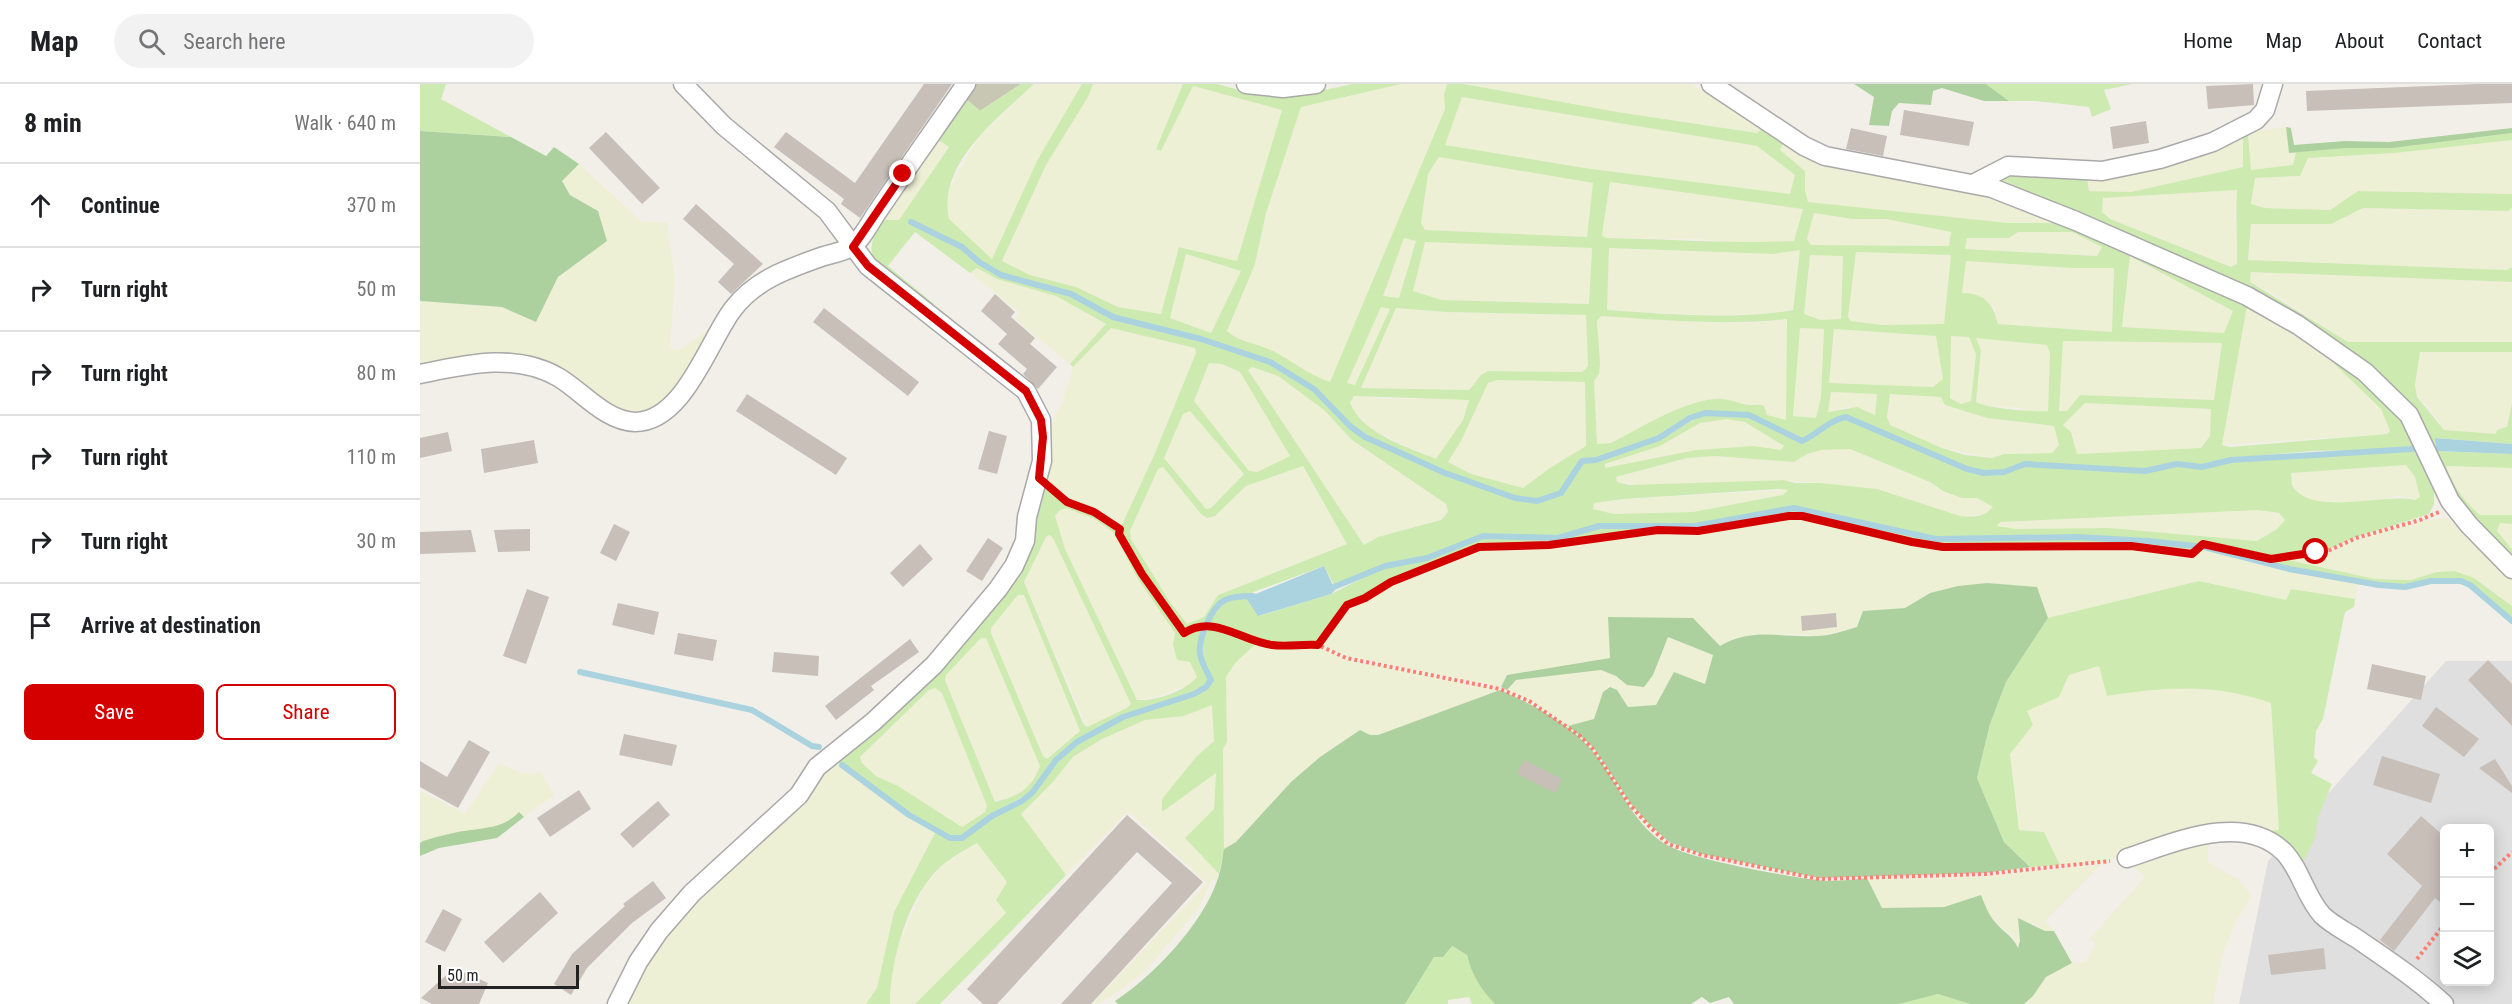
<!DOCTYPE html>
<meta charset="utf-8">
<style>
body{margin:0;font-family:"Roboto Condensed",sans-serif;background:#f2f2f2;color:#202124}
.controls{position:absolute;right:18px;bottom:18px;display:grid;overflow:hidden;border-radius:9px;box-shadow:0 3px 15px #0003}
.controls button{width:54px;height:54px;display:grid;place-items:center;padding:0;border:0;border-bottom:2px solid #e0e0e0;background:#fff;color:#202124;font:30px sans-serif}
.scale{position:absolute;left:18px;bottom:15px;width:141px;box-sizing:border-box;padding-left:6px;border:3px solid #222;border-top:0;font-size:16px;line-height:21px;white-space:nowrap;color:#222;-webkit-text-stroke:4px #fff;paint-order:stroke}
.stop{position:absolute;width:18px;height:18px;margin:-14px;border:4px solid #d40000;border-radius:50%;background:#fff}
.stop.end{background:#d40000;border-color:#fff;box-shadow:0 2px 6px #0008}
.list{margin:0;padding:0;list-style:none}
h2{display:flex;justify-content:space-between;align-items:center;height:78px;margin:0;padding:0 24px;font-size:26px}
h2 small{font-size:20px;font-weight:400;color:#757577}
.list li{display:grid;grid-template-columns:39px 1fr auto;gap:18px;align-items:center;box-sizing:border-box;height:84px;padding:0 24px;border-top:2px solid #e0e0e0}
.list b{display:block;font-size:22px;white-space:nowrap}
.list em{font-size:20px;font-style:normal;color:#757577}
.actions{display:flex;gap:12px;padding:18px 24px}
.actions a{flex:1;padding:14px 0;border:2px solid #d40000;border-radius:9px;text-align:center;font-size:21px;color:#d40000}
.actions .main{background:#d40000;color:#fff}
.icon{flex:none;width:33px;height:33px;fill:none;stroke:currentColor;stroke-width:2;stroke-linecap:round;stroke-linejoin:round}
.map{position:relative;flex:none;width:2092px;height:920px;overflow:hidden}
header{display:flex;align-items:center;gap:36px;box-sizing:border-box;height:84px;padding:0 30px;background:#fff;border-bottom:2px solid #e0e0e0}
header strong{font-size:28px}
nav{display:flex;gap:33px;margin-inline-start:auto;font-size:21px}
.search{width:420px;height:54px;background:#f2f2f2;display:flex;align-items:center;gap:15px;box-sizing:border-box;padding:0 21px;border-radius:33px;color:#757577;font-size:22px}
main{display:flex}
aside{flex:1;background:#fff}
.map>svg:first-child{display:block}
</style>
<header>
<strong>Map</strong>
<div class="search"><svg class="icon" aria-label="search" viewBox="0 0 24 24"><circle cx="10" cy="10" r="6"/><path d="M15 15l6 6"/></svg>Search here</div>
<nav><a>Home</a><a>Map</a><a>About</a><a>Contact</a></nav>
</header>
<main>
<aside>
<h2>8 min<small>Walk · 640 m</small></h2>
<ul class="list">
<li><svg class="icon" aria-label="ahead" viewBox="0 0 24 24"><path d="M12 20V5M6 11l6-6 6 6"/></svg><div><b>Continue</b></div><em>370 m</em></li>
<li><svg class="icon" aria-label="right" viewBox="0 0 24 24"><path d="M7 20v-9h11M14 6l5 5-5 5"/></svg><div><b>Turn right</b></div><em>50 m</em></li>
<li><svg class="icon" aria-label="right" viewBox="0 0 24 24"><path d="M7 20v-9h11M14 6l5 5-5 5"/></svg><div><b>Turn right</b></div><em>80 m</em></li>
<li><svg class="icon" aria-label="right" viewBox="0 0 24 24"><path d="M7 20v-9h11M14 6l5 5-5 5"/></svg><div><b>Turn right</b></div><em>110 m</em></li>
<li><svg class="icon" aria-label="right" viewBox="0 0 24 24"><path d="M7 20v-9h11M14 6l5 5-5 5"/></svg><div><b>Turn right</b></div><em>30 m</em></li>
<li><svg class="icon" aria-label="arrive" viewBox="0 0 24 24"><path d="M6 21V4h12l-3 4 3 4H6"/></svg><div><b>Arrive at destination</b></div></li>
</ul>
<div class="actions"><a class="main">Save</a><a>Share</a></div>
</aside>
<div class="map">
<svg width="2092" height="920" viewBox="0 0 2092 920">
<rect width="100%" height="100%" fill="#f2efe9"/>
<path fill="#e0dfdf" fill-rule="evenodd" d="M2026,577H2092V920H1819L1848,777ZM2024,744H2070V898H2024Z"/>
<polygon fill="#c7c7b4" points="556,0 601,0 560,27 545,14"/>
<g fill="#eef0d5">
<polygon points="614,0 662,0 618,75 572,175 529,135 527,108 558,54"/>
<polygon points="673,0 763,0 736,64 773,2 862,26 817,177 759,163 742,230 698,223 656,203 610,191 582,177 626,81 668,13"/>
<polygon points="981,0 1027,0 1024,10 1025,25 910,298 890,291 851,266 814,253 807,247 835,180 846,129 881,23"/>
<polygon points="1044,0 1271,0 1343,43 1338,49 1197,28"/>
<polygon points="1042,13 1338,62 1375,91 1370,111 1171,85 1024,61"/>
<polygon points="1866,43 1869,69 1876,68 1873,81 1830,86 1827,48"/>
<polygon points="1823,53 1823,83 1711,108 1669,107 1667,95 1693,94"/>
<polygon points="515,54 529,62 479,136 463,136 464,129"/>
<polygon points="1365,56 1423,87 1550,106 1647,139 1588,139 1388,118 1385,107 1385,87 1360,66"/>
<polygon points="2092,56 2092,110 1938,107 1910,126 1845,124 1831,121 1835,94 1879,92 1888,74 1975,69"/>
<polygon points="1019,73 1174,99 1167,153 1005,146 1001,139 1008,90"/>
<polygon points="159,80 222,138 247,138 255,195 250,265 259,266 298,239 288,264 237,327 202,331 124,283 0,287 0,217 82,223 116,238 138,193 164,174 178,127 150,111 142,96"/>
<polygon points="1190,98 1383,124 1374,157 1325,160 1276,155 1186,154 1182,151"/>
<polygon points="1817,106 1814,134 1818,143 1817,180 1811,183 1690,135 1682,128 1682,114"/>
<polygon points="1943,124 2087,127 2092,124 2092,183 2087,186 1828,176 1831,140 1911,140"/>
<polygon points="1394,129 1432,135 1466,135 1531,148 1529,162 1391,161 1387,155"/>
<polygon points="1598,148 1652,148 1682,163 1677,172 1545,165 1547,154 1589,154"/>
<polygon points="984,154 996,156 979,214 963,212"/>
<polygon points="1005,157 1172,164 1169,220 1022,216 993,207"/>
<polygon points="1189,164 1353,170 1380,166 1373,225 1348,230 1280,231 1187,226"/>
<polygon points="1436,168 1531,171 1524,241 1462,241 1431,237 1428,233"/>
<polygon points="766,170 821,187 791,249 750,234"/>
<polygon points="1390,171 1423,171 1421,236 1401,236 1384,231"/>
<polygon points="1710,172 1813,227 1804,250 1702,243"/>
<polygon points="1546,177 1651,184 1694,184 1692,248 1578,240 1574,223 1542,209"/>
<polygon points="557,184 577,195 636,212 687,240 650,280 595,235 600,229 550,189"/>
<polygon points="1831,188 2092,198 2092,258 1928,258 1852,209 1830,198"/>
<polygon points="961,222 970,225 935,302 927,299"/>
<polygon points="1827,222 1898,264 1961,325 1971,347 1967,350 1802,361"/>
<polygon points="976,224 1026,228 1166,231 1168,283 1162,288 1068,287 1061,291 1049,306 940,304"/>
<polygon points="1181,232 1274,238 1333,239 1368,235 1366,337 1347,331 1325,319 1278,318 1191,359 1177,360 1174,297 1179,290 1177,237"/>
<polygon points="691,244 775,264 776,269 735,369 701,443 673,426 647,417 622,394 625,351 642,319 653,283"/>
<polygon points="1379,244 1404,244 1401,313 1396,334 1373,332"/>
<polygon points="1414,245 1517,252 1523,296 1513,303 1409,299"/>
<polygon points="1531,252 1549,253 1556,269 1551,317 1541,320 1530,313"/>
<polygon points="1556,253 1627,261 1630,269 1629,328 1607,328 1601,324 1564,322 1556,318 1561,266"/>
<polygon points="1643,257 1802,259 1794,316 1661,311 1647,328 1639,327"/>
<polygon points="2000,268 2092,268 2092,319 2087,344 2076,351 2024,346 2009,324 1997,313 1995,301"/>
<polygon points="789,279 802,280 820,287 870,372 837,389 829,388 774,317"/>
<polygon points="831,283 858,292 904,326 933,357 1026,420 1028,428 1021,436 958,453 944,461 828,286"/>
<polygon points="1077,296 1165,298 1166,362 1130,384 1103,405 1051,390 1028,378 1041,357 1068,298"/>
<polygon points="1411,308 1457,310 1455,331 1427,323 1408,328"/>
<polygon points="1470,310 1522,313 1525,321 1567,334 1634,342 1639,361 1632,369 1585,370 1572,374 1522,364 1469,341 1467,333"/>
<polygon points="934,312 968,315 1049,315 1043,336 1016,375 955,348 934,327 930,319"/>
<polygon points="1665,319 1792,325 1790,352 1781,364 1656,370 1655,358 1643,341"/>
<polygon points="770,327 824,390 791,424 786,426 744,374 763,330"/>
<polygon points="1307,334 1325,338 1365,362 1361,366 1333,362 1276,366 1185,385 1185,380 1240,362 1280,339"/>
<polygon points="1430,365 1510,398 1523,407 1542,414 1557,414 1574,423 1566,431 1540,432 1457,405 1364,396 1233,402 1196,398 1196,393 1267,374 1295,372 1374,378 1387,370 1401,366"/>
<polygon points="1986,381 1995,393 2000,413 1995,416 1979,412 1945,419 1896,417 1882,412 1872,401 1871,389"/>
<polygon points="2026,381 2092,384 2092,431 2060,432 2047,420 2031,396"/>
<polygon points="883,382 927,460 798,511 784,533 767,540 750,518 711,455 710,448 738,384 743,383 781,430 795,432 826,402"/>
<polygon points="1369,406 1363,411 1273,428 1194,430 1172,425 1174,419 1203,415"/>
<polygon points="645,424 675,435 694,449 718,495 755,549 753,561 770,578 777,593 769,601 735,613 717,616 645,465 635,433 640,426"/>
<polygon points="1838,426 1859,429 1865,436 1857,445 1837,457 1689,444 1595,445 1577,442 1579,438"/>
<polygon points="1369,433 1382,433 1492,460 1523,464 1711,464 1772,471 1780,464 1869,487 1938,499 1935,515 1872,505 1866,516 1779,497 1628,534 1617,503 1567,499 1538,502 1510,509 1485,524 1443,527 1437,543 1418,548 1396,552 1371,550 1299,562 1188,533 1190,574 1087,591 1081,603 926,572 900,560 912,547 927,522 971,499 1059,464 1116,460 1129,463 1238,447 1278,448 1287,444"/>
<polygon points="2018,434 2028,434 2048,456 2092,495 2092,522 2054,494 2017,488 1991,496 1955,495 1864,475 1910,467 1955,449"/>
<polygon points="2080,439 2092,440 2092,465 2077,447"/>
<polygon points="629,451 633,454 711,620 707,624 667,643 604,498 626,453"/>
<polygon points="598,511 604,511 660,647 627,675 623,672 571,549 571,544"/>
<polygon points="566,553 620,682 616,694 604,707 575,718 525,596 526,591 561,554"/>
<polygon points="1247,553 1293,571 1285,600 1236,621 1208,623 1197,606 1190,603 1183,608 1174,635 1148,642 1110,616 1087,606 1096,596 1181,586 1196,592 1207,601 1233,591"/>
<polygon points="837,559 854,563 898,563 926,575 1080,606 958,651 950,651 940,646 900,673 872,698 816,758 804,765 803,665 807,658 806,593 816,578"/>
<polygon points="1680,582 1738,604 1771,603 1823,609 1851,618 1859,747 1809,746 1680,778 1640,781 1624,748 1599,746 1590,670 1613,641 1606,627 1644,604 1649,591"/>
<polygon points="515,604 522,609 567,722 565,728 542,743 478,702 456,692 442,679 440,673 509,606"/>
<polygon points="792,620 794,657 777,672 742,728 796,688 794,725 765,754 799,790 798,797 792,795 778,825 725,887 699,907 678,920 672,920 787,799 708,727 646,791 601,730 632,699 653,673 682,655 725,636 764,632"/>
<polygon points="413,675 488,732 515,749 474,828 457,904 446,920 206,920 226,874 268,822"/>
<polygon points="79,679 101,689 111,690 121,688 134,711 104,733 99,728 90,737 74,745 51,746 0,759 0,707 45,730"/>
<polygon points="1788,756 1788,778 1818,795 1832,812 1816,837 1802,873 1793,920 1604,920 1613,912 1626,893 1652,879 1666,878 1675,859 1669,855 1725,793 1707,776"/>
<polygon points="557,759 588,798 586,829 495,920 470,920 470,891 480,858 505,801 524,780"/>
<polygon points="1681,781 1625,837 1634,847 1625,847 1612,839 1598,865 1593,852 1577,841 1567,826 1561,811 1524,823 1462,824 1447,794 1565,792"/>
</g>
<g fill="#cdebb0" fill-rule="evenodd">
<polygon points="0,0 26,0 21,15 91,53 0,47"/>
<path d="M601,0H614C578,34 517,79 529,135L572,175L618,75L662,0H673L668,13L626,81L582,177L610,191L656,203L698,223L741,230L759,163L817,177L862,26L773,2L741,67L736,65L763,0H797L838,11L869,13L933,0H981L881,23L846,129L835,180L807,247C819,258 836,259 851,266C871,276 887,290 910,298L1025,25L1024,10L1027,0H1044L1197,28L1337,49L1343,43L1365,56L1360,66L1385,87V107L1388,118L1588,139H1647L1827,222L1802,361L1810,363L1967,350L1970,347L1961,325L1898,264L1950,302L1980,330L2014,407V420L2009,430L1936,453L1909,465L1851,474L1783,459L1779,461L1657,452L1517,454L1374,422L1275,440H1179L1137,452L1063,451L1007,472L964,481L915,503L904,482L828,510L807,513L800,517L787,537L766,546L723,488L701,449V443L735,369L776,269L775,264L691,244L653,283L650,280L686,240L636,212L577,195L557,184L550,189L495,148L468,182L514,220L510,222L454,176C447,160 456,150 463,136H479L529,63L515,54L545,14L560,27ZM1042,13L1337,62L1375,91L1370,110L1171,85L1025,61ZM1019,73L1173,99L1167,153L1005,146L1001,139L1008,90ZM1190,98L1383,125L1374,157C1311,160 1249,155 1186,154L1182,151ZM1394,129L1432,135H1466L1531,148L1529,162L1391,161L1387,155ZM489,137L518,148L582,190L651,209L694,231L737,241L851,277L895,304L932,342L946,351L1026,388L1096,412L1117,416L1140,408L1162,376L1176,374L1239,352L1269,333L1285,328L1330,330L1382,356C1398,348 1409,335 1426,331L1547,383L1564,387H1584L1605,379L1725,385L1757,378L1782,382L1811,374L1892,367L1992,365L1812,377L1783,385L1757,381L1725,388L1605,382L1585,389L1564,390L1546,386L1426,334C1409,337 1398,352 1382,358C1363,351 1348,337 1328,333C1292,324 1279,331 1251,350C1238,358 1178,377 1163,378L1141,410L1117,419L1095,415L1025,390L945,354L930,344L893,306L850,279L737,243L693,234L650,212L581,193L558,179L541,164ZM1598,148H1652L1682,163L1677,172L1545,165L1547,154H1589ZM984,154L996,157L979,214L963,212ZM1005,158L1172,164L1169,220L1022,216L993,207ZM1189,164L1353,170L1380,166L1373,226C1312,236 1248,230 1187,226ZM1436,168L1531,171L1524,240L1462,241L1431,237L1428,233ZM766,170L821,187L791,249L750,234ZM1390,171L1423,172L1421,235L1401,236L1384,230ZM1710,172L1813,227L1804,249L1702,243ZM1546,177L1651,184H1694L1692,248L1578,240C1573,219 1564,209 1542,209ZM961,223L970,225L935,301L927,299ZM976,224L1026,228L1166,231L1168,282L1162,288L1068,287L1061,291L1049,306L941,304ZM1181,232C1243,236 1305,242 1367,235L1366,336L1347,331L1344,322C1339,320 1336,321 1331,321C1318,320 1307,313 1294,315C1262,318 1220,344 1191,359L1177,360L1174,297L1179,290L1180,279L1177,237ZM1380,244L1404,245L1401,313L1396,334L1373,332ZM1414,245L1516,252L1523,295L1513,303L1409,299ZM1531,252L1549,253L1556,270L1551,317L1541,320L1530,314ZM1556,254L1627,261L1630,269L1628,327C1612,328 1570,325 1556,318L1561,266ZM1643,257L1802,259L1794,316L1660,311L1647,327H1639ZM789,279L802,280L820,288L870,372L837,388L829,387L774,317ZM832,283L858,292L904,326L932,356L1026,420L1028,428L1021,436L958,453L944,461L828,286ZM1077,296L1165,298L1166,362L1130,384L1103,404L1051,390L1028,378L1041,357L1068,299ZM1411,308L1457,310L1455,331L1437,323L1408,328ZM1470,310L1521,313L1525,321L1567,334L1634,342L1639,361L1632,369L1584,370L1572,374L1545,371L1522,364L1470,341L1467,333ZM934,312L1049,316L1043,336L1016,375C986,362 944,351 930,319ZM1665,319L1791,325L1790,352L1781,364L1657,370L1651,348L1643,341ZM770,327L824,390L791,424L786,425L744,374L763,330ZM1307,335L1325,338L1364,362L1361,366L1333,362L1276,366L1185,384V380L1240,362L1280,339ZM1430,365L1510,398L1523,407L1542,414H1557L1573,423C1563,434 1554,433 1540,432L1457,405L1400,399H1375L1364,396L1209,401L1197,398L1196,393L1267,374L1295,372L1374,378L1387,370L1401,366ZM1986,381L1995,393L2000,413L1995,416C1965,408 1890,434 1872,401L1871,389ZM883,382L927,460L798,511L784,533L767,540L750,518L711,455L710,447L738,385L743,383L781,430L787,434L795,432L826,402ZM1358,405L1368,406L1363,411L1273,428L1194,430L1173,425L1174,419L1203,415ZM1838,426L1859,429L1865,436L1857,445L1837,457L1689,444L1596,445L1577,442L1580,438Z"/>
<polygon points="1566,0 1712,0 1684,6 1691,25 1672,33 1669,23 1616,17 1589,17"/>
<path d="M2092,49V56L1975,69L1888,74L1880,92L1835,94L1831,120L1845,124L1910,126L1938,107L2092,110V124L2088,127L1943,124L1911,140H1831L1828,176L2087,186L2092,183V198L1831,188L1830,198L1928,258H2092V268H2000L1995,301L1997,313L2024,346L2076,350L2077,346L2087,343L2092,319V360L2015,354L2016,367L2092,370V384L2026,382C2033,402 2044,417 2060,431H2092V440L2080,439L2077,447L2092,465V475L2038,412L1995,327L1780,183L1577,94L1581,90L1667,94L1669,107L1711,108L1823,83V53L1828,51L1831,86L1873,81L1876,68L1926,64H1973ZM1817,106C1815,131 1818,154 1817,180L1811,183L1690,135L1682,128L1683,114Z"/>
<path d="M621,399L646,419L673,430L699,445L698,450L720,491L764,551L774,545L784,544C776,565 779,576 789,596L785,602L773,608L703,632L656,657L635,675L611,708L572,730L542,753H530L516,746L413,675L581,511ZM646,424L675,435L694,449L718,495L755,549L753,561L757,576L770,578L777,593C764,608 736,617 717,616L645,465L635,432L640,426ZM629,451L633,454L711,620L707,624L667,643L663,639L604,498L626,453ZM598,511H604L660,647L627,675L623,672L571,549V544ZM561,554H566L620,682C612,705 598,712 575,718L525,596L526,591ZM515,604L522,609L567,722L565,728L542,743L478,702L456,692L442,679L440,673L509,606Z"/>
<path d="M1374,425L1516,456L1657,454L1777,464L1772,469L1711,461H1523L1493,457L1383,431H1369L1278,446L1238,445L1129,460L1059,462L970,497L944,513L926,520L919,527L907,550L897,559C881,559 864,560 849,558C827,556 811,540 789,540C798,521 805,516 826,514L839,532L911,510L965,483L1008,475L1063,453L1138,455L1179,443H1275Z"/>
<path d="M1784,461L1838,475H1864L1955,495L1991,496L2017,488L2035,487L2054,494L2092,522V535C2076,524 2061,501 2042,496C2021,490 2002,502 1983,502C1957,501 1791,472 1784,461Z"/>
<path d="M1779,497L1866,516L1871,505L1935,515L1934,523L1925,528L1903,635L1896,647L1894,673L1898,677L1891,689L1912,700L1898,733L1895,754L1879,787L1838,747L1859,746L1851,619C1793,599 1747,603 1687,612L1679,582L1649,591L1639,613L1607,627L1613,641L1590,670L1599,746L1624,748L1640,781L1610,783L1584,758L1557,694L1570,640L1586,598L1628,534Z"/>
<path d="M787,544C807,544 818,556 837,559L816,578L806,593L807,658L803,665L804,765L799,790L765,754L794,725L796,689L742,728V715L777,672L794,657L792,621L764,632L725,636L682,655L653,673L632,699L601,730L646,791L520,920H495L586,829L576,816L587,798L557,759C547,765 535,771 525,779C489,807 470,876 470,920H446L457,904L474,828L515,749L530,756L543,755L573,733L613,710L637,677L671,651L704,634L775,611L786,604L793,596C782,576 779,565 787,544Z"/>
<path d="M1031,862L1047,871C1052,892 1061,904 1075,920H1052L1049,913L1028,916V920H985L1014,873Z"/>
<polygon points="1518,910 1550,920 1479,920"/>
</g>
<g fill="#add19e">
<polygon points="1434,0 1566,0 1589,17 1564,17 1522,4 1513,7 1511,21 1479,19 1472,27 1469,42 1449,41 1454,13"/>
<polygon points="1866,43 1871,44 1874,61 1925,57 1969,58 2092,44 2092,49 1973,64 1926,64 1869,69"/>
<polygon points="0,47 91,53 126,72 134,63 159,80 142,97 150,111 178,127 187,157 138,193 116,238 82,223 0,217"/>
<path d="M1567,499L1617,503L1628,534L1586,598L1570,640L1557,694L1584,758L1610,783L1565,789L1400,794L1282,770L1249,758L1231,742L1211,720L1174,664L1148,642L1174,635L1183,608L1190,603L1197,606L1208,623L1236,621L1254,588L1285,600L1293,571L1248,553L1233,591L1224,603L1207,601L1196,592L1181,586L1096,596L1087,606L1081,603L1087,591L1190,574L1188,533L1273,534L1300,562C1333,543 1360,554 1396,552C1409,552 1424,547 1437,543L1443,527L1485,524L1510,509L1538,502Z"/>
<path d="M1080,606C1112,620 1147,638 1171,665C1197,695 1211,740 1247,761C1273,776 1365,792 1397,796C1414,798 1431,796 1447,794L1462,824L1524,823L1561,811C1565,821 1568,830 1575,838C1584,849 1592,851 1598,864L1600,857L1598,834L1625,847H1634L1652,879L1626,893L1613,912L1604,920H1550L1518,910L1479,920H1314L1309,913L1290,919L1282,913L1271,920H1075C1061,905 1052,892 1047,871L1032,862L1023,873H1014L985,920H698L695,917C733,892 782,841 797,797C801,787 802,776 804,765L816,758L871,698L900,673L940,646L950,651H958Z"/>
<path d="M99,728L104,733L77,754L19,764L0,772V759L3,757C18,752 35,748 51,746C72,743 84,743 99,728Z"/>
</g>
<g fill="#aad3df">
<polygon points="2015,354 2092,360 2092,370 2016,367"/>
<polygon points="904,482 915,506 911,510 838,532 826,514"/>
</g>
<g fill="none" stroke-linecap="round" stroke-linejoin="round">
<g stroke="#aad3df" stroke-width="6">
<path d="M491,138L542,163L559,178L581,191L651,210L693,233L781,255L850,278L894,305L931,343L945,353L1025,389L1095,414L1117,417L1141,409L1162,377L1176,376L1239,354L1270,334L1285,329L1329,331L1382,357C1398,350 1409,336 1426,333L1547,385L1564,389L1584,388L1605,380L1725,387L1757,380L1782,383L1811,376L1992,365"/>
<polyline points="909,505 965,482 1007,474 1063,452 1138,454 1179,442 1275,442 1374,424 1516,455 1657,453 1728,457 1784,463 1869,485 1959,501 1985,503 2011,497 2041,497 2050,501 2092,537"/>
<polyline points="160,588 332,626 392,662 399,663"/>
<path d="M422,681L489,731L530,754H542L572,732L602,717L612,709L636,676L657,658L703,633L774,610L786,603L791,596C787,588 781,578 780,570C778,555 791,523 805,516C813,512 824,512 833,512"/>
</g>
</g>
<g fill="#c7bfb8">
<polygon points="504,0 532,0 440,134 421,120 424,115 354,63 366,48 435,99"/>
<polygon points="1833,0 1834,21 1788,25 1786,2"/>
<polygon points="2057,0 2092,0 2092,19 1887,27 1886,7"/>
<polygon points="1484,26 1554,38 1549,62 1480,51"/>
<polygon points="1726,37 1729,59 1693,65 1690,43"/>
<polygon points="1431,44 1467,52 1463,72 1426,65"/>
<polygon points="186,48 240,104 222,120 169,64"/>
<polygon points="276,120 343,180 311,210 298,198 314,180 263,135"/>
<polygon points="575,210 595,228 591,233 615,254 610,260 637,283 618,305 603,290 607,285 578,260 587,250 561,227"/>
<polygon points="404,224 499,298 488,312 393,238"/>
<polygon points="327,310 427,374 416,391 316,327"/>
<polygon points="569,347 587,352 577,390 558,385"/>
<polygon points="28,348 32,367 0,374 0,354"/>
<polygon points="114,356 118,379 64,389 61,365"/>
<polygon points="194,440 210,448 196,477 180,469"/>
<polygon points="110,445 110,467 78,468 74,446"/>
<polygon points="51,446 56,468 0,470 0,448"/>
<polygon points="568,454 583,464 562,497 546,487"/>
<polygon points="500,460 513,475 483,503 470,489"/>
<polygon points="107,505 129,513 106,580 83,572"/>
<polygon points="198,519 239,528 234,551 192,541"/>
<polygon points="1416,529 1417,543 1382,547 1381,532"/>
<polygon points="258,549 297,556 293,577 254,570"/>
<polygon points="490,555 499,568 451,602 454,606 416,636 405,622"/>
<polygon points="354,568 399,572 398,592 352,588"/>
<polygon points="2068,576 2092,600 2092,642 2048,596"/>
<polygon points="1952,580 2006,592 2001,616 1947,605"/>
<polygon points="2016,623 2059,655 2044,673 2002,642"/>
<polygon points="204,650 257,661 252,682 199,671"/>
<polygon points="49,656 70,668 38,724 0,703 0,677 27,693"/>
<polygon points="1962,672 2020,690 2011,719 1953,701"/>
<polygon points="2075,675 2092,702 2092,709 2059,684"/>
<polygon points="1104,676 1142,695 1135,709 1097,690"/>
<polygon points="159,706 171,725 130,753 117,734"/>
<polygon points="238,717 250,731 213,764 200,750"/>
<polygon points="707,731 783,798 671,920 641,920 752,799 717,768 577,920 563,920 547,905"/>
<polygon points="2001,732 2025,753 2025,822 2015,814 1974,867 1960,856 2002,802 1967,770"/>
<polygon points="233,797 246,814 212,839 167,884 151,911 134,900 152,870 205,822 203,820"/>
<polygon points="120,808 138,829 83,879 64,858"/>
<polygon points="23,825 42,835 25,868 5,858"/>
<polygon points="1904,864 1906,885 1851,891 1848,871"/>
<polygon points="34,884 68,899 59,920 12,920 1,914"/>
</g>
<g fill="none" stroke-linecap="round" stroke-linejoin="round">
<defs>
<g id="street">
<polyline points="826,0 863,4 896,0"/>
<polyline points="1291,0 1384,62 1405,72 1572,104 1656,137 1827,212 1878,241 1945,288 1989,331 2030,417 2049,441 2092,485"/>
<polyline points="1555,99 1588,82 1682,87 1740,75 1793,58 1836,36 1845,26 1853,0"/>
<path d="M0,290C44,281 95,268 138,293C162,307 185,337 215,338C264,338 289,256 313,225C335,196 367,185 401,173C410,170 423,168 431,163C441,157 451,137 458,127C487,84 517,42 546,0"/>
<path d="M1707,774C1754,759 1822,727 1864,768C1881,786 1885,812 1902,831C1911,840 1925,847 1936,854C1966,875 1997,895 2024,920"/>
<polyline points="197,920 218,878 239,847 272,809 379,711 397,683 453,638 514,581 578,505 594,482 605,457 607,433 622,377 621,336 606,307 448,182 407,127 304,42 263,0"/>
</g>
</defs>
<use href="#street" stroke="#a9a9a9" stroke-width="21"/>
<g stroke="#fa8072" stroke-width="4" stroke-dasharray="3 3" stroke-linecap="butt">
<polyline points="631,404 647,418 674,428 700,445 699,450 722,490 764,549 774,543 801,542 827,556 854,562 898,561 926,574 1080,605 1109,617 1160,652 1173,665 1210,721 1230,743 1248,760 1282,771 1399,795 1565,790 1690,777"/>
<polyline points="898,561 927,521 945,514 971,498 1059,463 1129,461 1238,446 1278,447 1369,432 1382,432 1492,458 1523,463 1711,462 1772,470 1783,460 1838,474 1863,474 1910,466 1936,454 2000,436 2019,428"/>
<polyline points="2070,789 2092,768"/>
<polyline points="1997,875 2024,841"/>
</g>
<use href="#street" stroke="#fff" stroke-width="18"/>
</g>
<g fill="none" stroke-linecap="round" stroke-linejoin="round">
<path stroke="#d40000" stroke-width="8" d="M483,90L433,163L448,182L606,307L621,336L623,353L619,394L647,418L674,428L700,445L699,450L722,490L764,549C794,530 821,557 852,561C867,563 883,560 898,561L927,521L945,514L971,498L1059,463L1129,461L1238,446L1278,447L1369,432H1382L1492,458L1523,463L1711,462L1772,470L1783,460L1851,475L1896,468"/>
</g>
</svg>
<div class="controls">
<button>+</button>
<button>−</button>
<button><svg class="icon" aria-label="layers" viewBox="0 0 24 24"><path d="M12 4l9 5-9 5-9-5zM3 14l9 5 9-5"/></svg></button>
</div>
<div class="scale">50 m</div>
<div class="stop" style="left:1896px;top:468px"></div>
<div class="stop end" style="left:483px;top:90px"></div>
</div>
</main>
